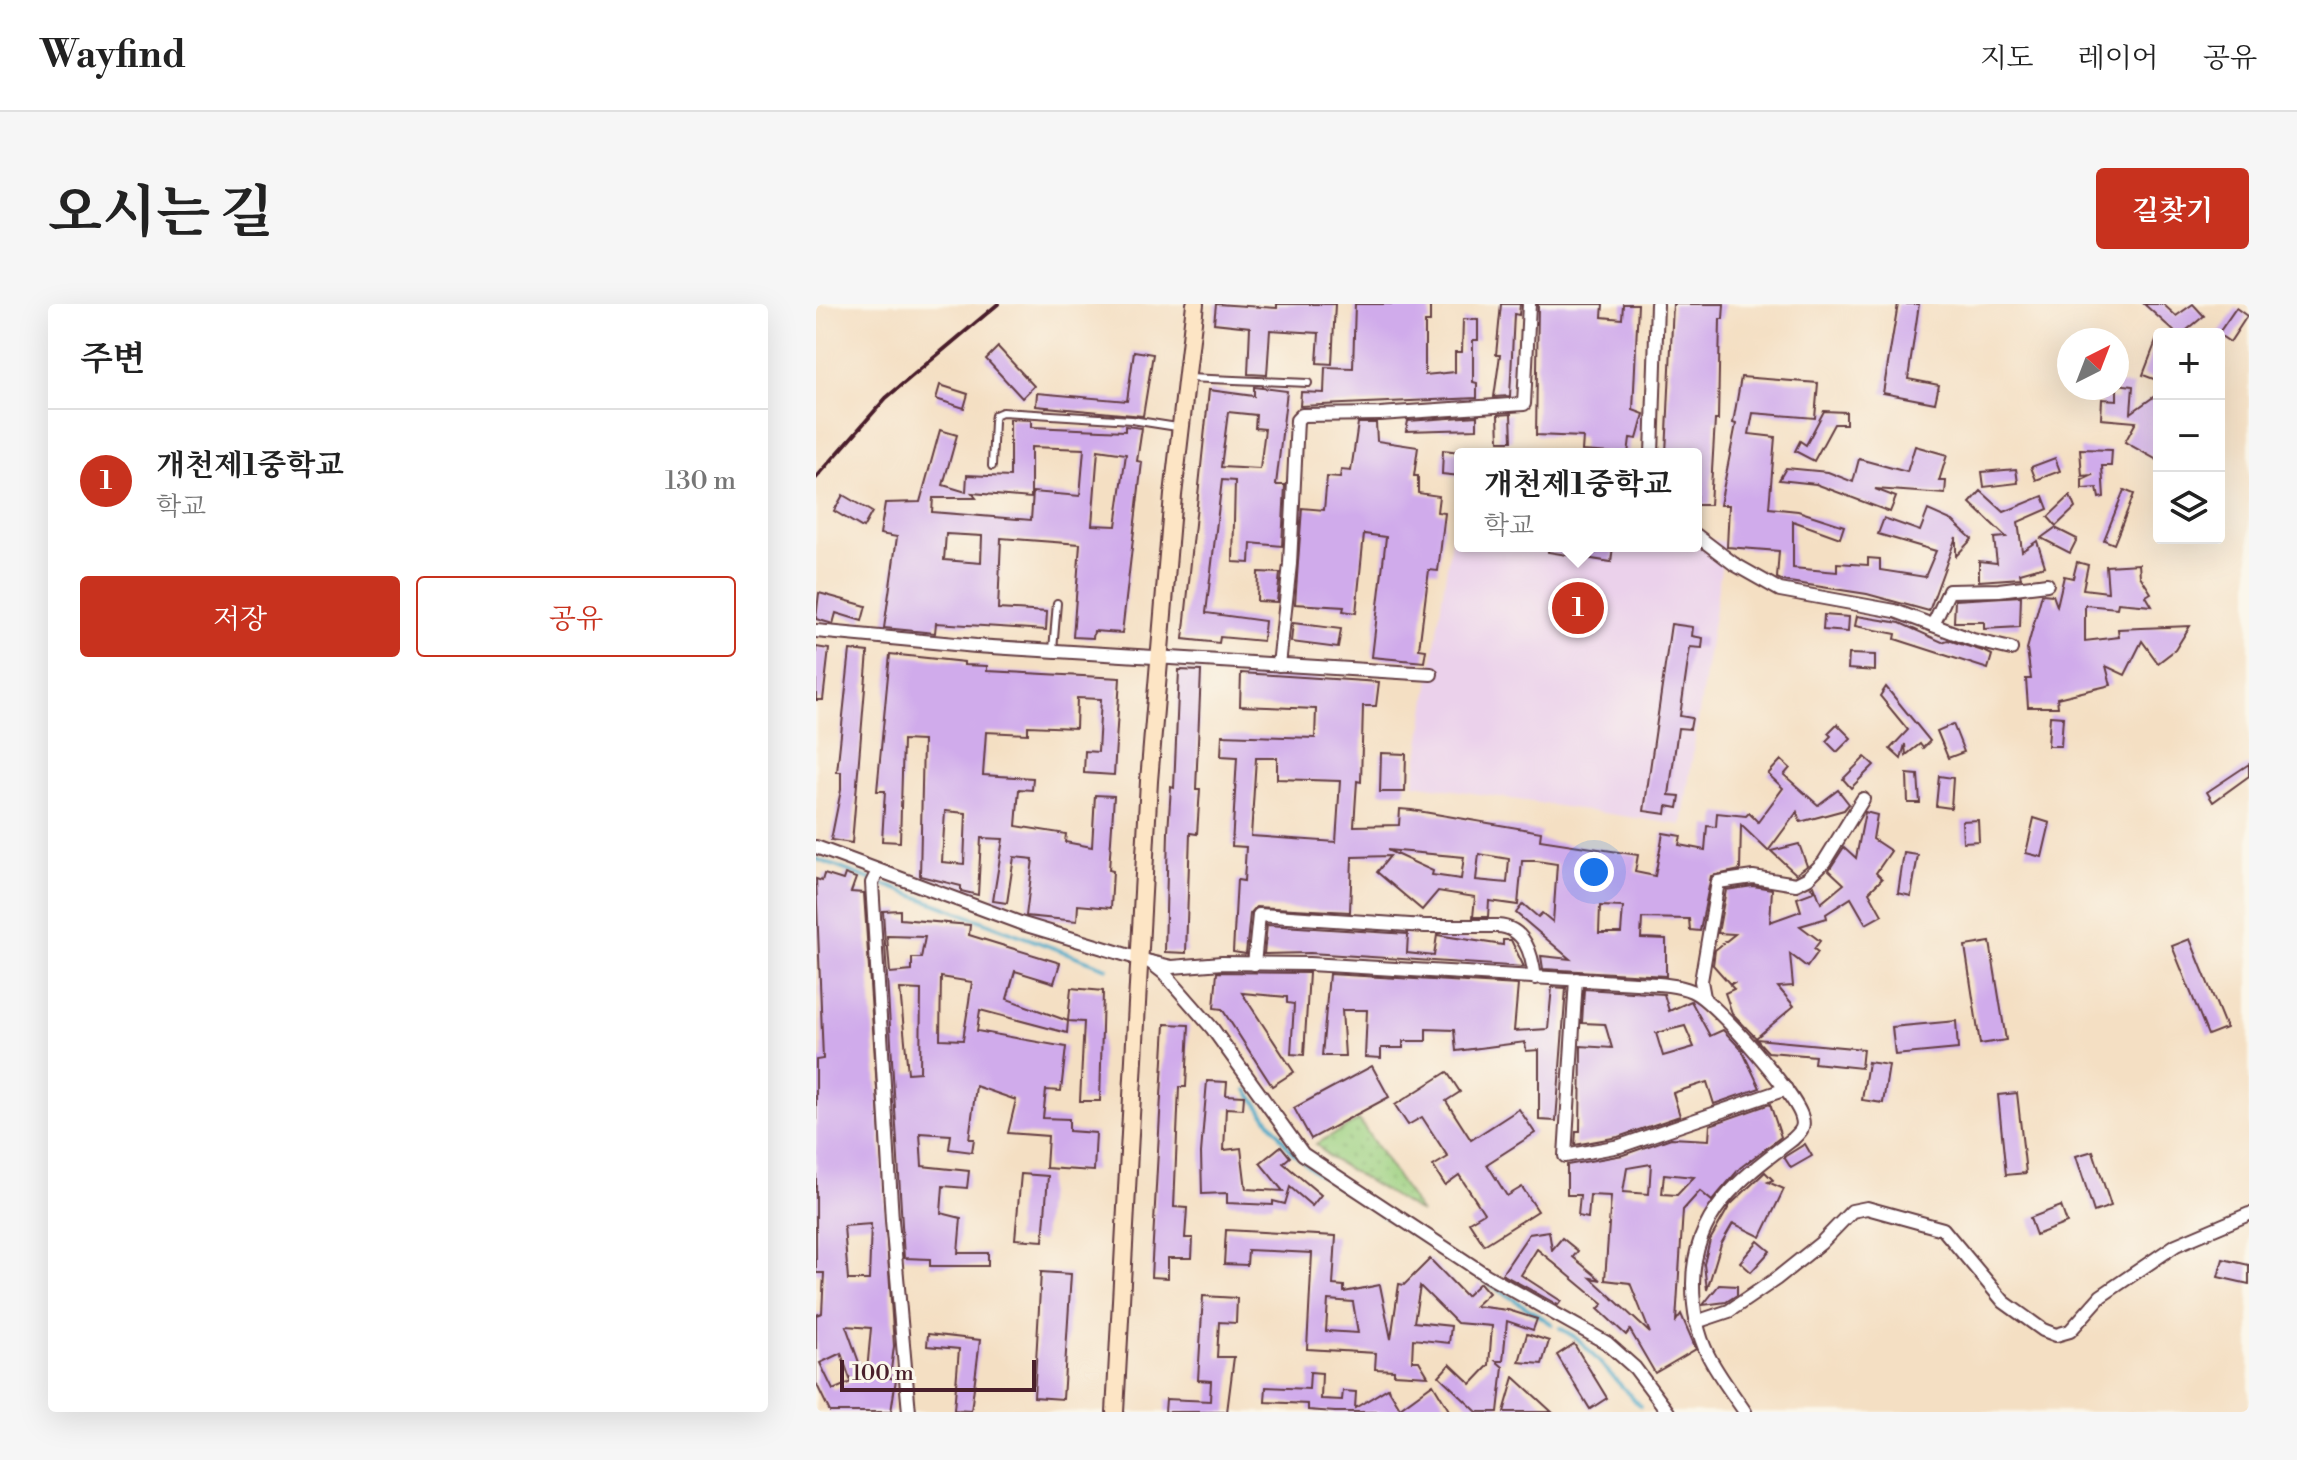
<!DOCTYPE html>
<html lang="ko">
<meta charset="utf-8">
<style>
body{margin:0;font-family:"Libre Bodoni","Noto Serif KR",serif;background:#f6f6f6;color:#222}
.controls{position:absolute;right:24px;top:24px;display:grid;overflow:hidden;border-radius:8px;box-shadow:0 8px 32px #0002}
.controls button{width:72px;height:72px;display:grid;place-items:center;padding:0;border:0;border-bottom:2px solid #e0e0e0;background:#fff;color:#222;font:40px sans-serif}
.compass{position:absolute;left:1241px;top:24px;width:72px;height:72px;border-radius:50%;background:#fff;box-shadow:0 8px 32px #0002;rotate:42deg}
.scale{position:absolute;left:24px;bottom:20px;width:196px;box-sizing:border-box;padding-left:8px;border:4px solid #4a1f2b;border-top:0;font-size:22px;line-height:28px;white-space:nowrap;color:#4a1f2b;-webkit-text-stroke:6px #fbf7ec;paint-order:stroke}
.you{position:absolute;left:778px;top:568px;width:28px;height:28px;margin:-20px;border:6px solid #fff;border-radius:50%;background:#1a73e8;box-shadow:0 0 0 12px #1a73e833}
.badge{display:grid;place-items:center;width:52px;height:52px;border-radius:50%;background:#c8321e;color:#fff;font-size:26px;font-weight:700}
.pin{position:absolute;translate:-50% -50%;border:4px solid #fff;box-shadow:0 2px 8px #0006}
.popup{position:absolute;left:638px;top:144px;width:248px;height:104px;box-sizing:border-box;display:grid;place-content:center;border-radius:8px;background:#fff;filter:drop-shadow(0 2px 6px #0005);font-size:26px;white-space:nowrap;color:#767676}
.popup b{font-size:30px;color:#222}
.popup::after{content:'';position:absolute;left:50%;top:100%;margin-left:-16px;border:16px solid transparent;border-top-color:#fff}
.list{margin:0;padding:0;list-style:none}
h2{display:flex;justify-content:space-between;align-items:center;height:104px;margin:0;padding:0 32px;font-size:34px}
h2 small{font-size:26px;font-weight:400;color:#767676}
.list li{display:grid;grid-template-columns:52px 1fr auto;gap:24px;align-items:center;box-sizing:border-box;height:144px;padding:0 32px;border-top:2px solid #e0e0e0}
.list b{display:block;font-size:30px;white-space:nowrap}
.list p{margin:0;font-size:26px;white-space:nowrap;color:#767676}
.list em{font-size:26px;font-style:normal;color:#767676}
.actions{display:flex;gap:16px;padding:24px 32px}
.actions a{flex:1;padding:18px 0;border:2px solid #c8321e;border-radius:8px;text-align:center;font-size:28px;color:#c8321e}
.actions .main{background:#c8321e;color:#fff}
.icon{flex:none;width:44px;height:44px;fill:none;stroke:currentColor;stroke-width:2;stroke-linecap:round;stroke-linejoin:round}
.map{position:relative;flex:none;width:1433px;height:1108px;overflow:hidden;border-radius:8px}
header{display:flex;align-items:center;gap:48px;box-sizing:border-box;height:112px;padding:0 40px;background:#fff;border-bottom:2px solid #e0e0e0}
header strong{font-size:38px}
nav{display:flex;gap:44px;margin-inline-start:auto;font-size:28px}
.intro{display:flex;align-items:center;justify-content:space-between;box-sizing:border-box;height:192px;padding:0 48px}
h1{margin:0;font-size:56px}
.button{padding:20px 36px;border-radius:8px;background:#c8321e;color:#fff;font-size:28px;font-weight:700}
main{display:flex;gap:48px;padding:0 48px}
aside{flex:1;background:#fff;border-radius:8px;box-shadow:0 8px 32px #0002}
.map>svg:first-child{display:block}
</style>
<header>
<strong>Wayfind</strong>
<nav><a>지도</a><a>레이어</a><a>공유</a></nav>
</header>
<div class="intro"><h1>오시는 길</h1><a class="button">길찾기</a></div>
<main>
<aside>
<h2>주변<small></small></h2>
<ul class="list">
<li><span class="badge">1</span><div><b>개천제1중학교</b><p>학교</p></div><em>130 m</em></li>
</ul>
<div class="actions"><a class="main">저장</a><a>공유</a></div>
</aside>
<div class="map">
<svg width="1433" height="1108" viewBox="0 0 1433 1108">
<defs>
<pattern id="grass-dots" width="8" height="8" patternUnits="userSpaceOnUse" patternTransform="scale(2)"><rect width="8" height="8" fill="#9cd080"/><path d="M2 2h.1M6 6h.1" fill="none" stroke="#88b26f" stroke-width="1.8" stroke-linecap="round"/></pattern>
</defs>
<rect width="100%" height="100%" fill="#fbf7ec"/>
<filter id="ink" filterUnits="userSpaceOnUse"><feTurbulence type="fractalNoise" baseFrequency=".0125" numOctaves="2"/><feDisplacementMap in="SourceGraphic" scale="16" xChannelSelector="R" yChannelSelector="G"/><feConvolveMatrix kernelMatrix="1 2 1 2 8 2 1 2 1" color-interpolation-filters="sRGB"/></filter>
<filter id="wash" filterUnits="userSpaceOnUse"><feTurbulence type="fractalNoise" baseFrequency=".006" numOctaves="4" result="noise"/><feDisplacementMap in="SourceGraphic" scale="32" xChannelSelector="R" yChannelSelector="G"/><feGaussianBlur stdDeviation="1.8" result="paint"/><feColorMatrix in="noise" values="0 0 0 0 0 0 0 0 0 0 0 0 0 0 0 0 0 1.4 0 .05"/><feComposite in="paint" operator="in"/></filter>
<g filter="url(#wash)">
<rect width="100%" height="100%" fill="#f4dfc3"/>
<polygon fill="#ebd1eb" points="641,196 644,242 880,242 880,233 909,238 866,521 598,480"/>
<polygon fill="url(#grass-dots)" stroke="#737856" stroke-width="2" points="543,816 605,909 514,854 500,840"/>
<g fill="none" stroke-linecap="round" stroke-linejoin="round">
<g stroke="#46a6c5" stroke-width="4">
<polyline points="0,555 291,664"/>
<polyline points="431,786 475,847 502,870 736,1020"/>
<polyline points="744,1024 762,1035 824,1102"/>
</g>
</g>
<g id="blocks">
<g fill="#d0abeb" fill-rule="evenodd">
<polygon points="400,0 461,4 461,0 519,0 516,60 501,59 503,29 454,26 451,71 432,70 434,23 398,19"/>
<polygon points="539,0 614,0 614,18 609,18 609,71 639,68 639,48 646,48 647,15 662,16 662,36 657,36 657,78 661,79 661,94 484,102 485,88 508,89 509,63 537,64"/>
<polygon points="685,0 704,0 703,11 698,10 694,92 678,93 684,51 680,51"/>
<polygon points="722,0 787,0 786,13 806,15 807,0 822,0 817,106 828,110 821,135 814,134 812,150 766,147 767,133 720,131"/>
<polygon points="857,0 908,0 907,15 904,15 902,116 899,116 894,201 880,201 882,150 850,150"/>
<polygon points="1082,0 1103,0 1092,75 1123,81 1119,99 1067,89"/>
<polygon points="1328,0 1347,0 1360,12 1377,0 1388,12 1371,26 1374,30 1361,30"/>
<polygon points="1420,4 1431,12 1414,38 1402,30"/>
<polygon points="1342,32 1343,32 1343,77 1327,71"/>
<polygon points="182,43 218,82 206,94 170,55"/>
<polygon points="318,47 337,50 327,112 220,102 221,89 311,97"/>
<polygon points="925,73 1002,79 999,114 937,109 933,130 959,133 953,204 982,207 1028,222 1024,234 977,217 977,264 1021,268 1021,259 1052,261 1052,254 1064,255 1064,266 1109,273 1120,247 1062,230 1068,214 1104,227 1112,206 1137,217 1156,235 1140,252 1140,233 1113,307 1051,290 967,277 961,274 963,247 911,243 913,201 904,201 920,120 917,119"/>
<polygon points="1301,80 1317,82 1315,109 1343,89 1343,157 1309,138 1320,118 1285,115 1286,95 1301,96"/>
<polygon points="124,81 152,90 148,104 120,95"/>
<path d="M438,83L471,87L460,181H469L466,242L435,239L434,259L417,258L419,177L406,176L390,309L449,317L447,337L404,333L403,339L367,335L393,86L438,92ZM412,108L440,111L439,124L449,125L444,165L405,163Z"/>
<polygon points="1008,107 1030,108 1030,120 1018,120 998,157 979,147 984,137 990,141"/>
<polygon points="695,110 696,137 683,137 682,111"/>
<polygon points="661,112 661,125 590,127 592,117"/>
<path d="M194,115L215,116V123L309,127V122L326,124L321,157L326,158L306,329L278,327L277,334L257,333L264,240L185,234L182,305L231,308L230,326L120,319L119,329L68,324L81,233L64,230L69,199L104,198L124,126L141,131L127,181L150,188L151,171L194,173ZM215,143L268,145L264,192L217,188L215,216L116,208L117,194H160L156,189L215,194ZM282,146L310,150L300,222L276,221ZM130,230L166,232L165,259L128,256Z"/>
<polygon points="542,119 560,119 561,137 602,143 598,172 602,172 602,189 623,192 621,208 629,209 622,267 613,266 603,345 610,346 608,358 556,353 570,233 548,230 540,309 527,307 528,303 479,300 486,204 508,206 511,173 524,174 525,166 535,167"/>
<polygon points="1099,142 1131,151 1123,177 1130,177 1129,190 1059,185 1080,193 1074,208 1000,180 963,176 970,164 1012,168 1037,178 1043,155 1091,168"/>
<polygon points="1264,145 1296,146 1295,162 1286,162 1288,193 1283,194 1281,184 1266,185 1266,176 1277,171 1266,172"/>
<polygon points="627,146 644,148 644,172 626,170"/>
<polygon points="1239,154 1244,167 1220,176 1215,163"/>
<polygon points="1200,165 1202,179 1168,183 1166,168"/>
<polygon points="1308,186 1318,190 1298,240 1288,236"/>
<polygon points="1165,187 1188,208 1227,192 1232,205 1202,218 1206,247 1221,237 1229,262 1204,269 1205,274 1163,277 1163,257 1181,259 1178,234 1190,233 1154,199"/>
<polygon points="27,191 56,208 47,224 18,207"/>
<polygon points="1254,192 1259,204 1240,222 1232,213"/>
<polygon points="1239,224 1261,235 1254,249 1225,234"/>
<polygon points="732,242 797,242 795,258 732,248"/>
<polygon points="1261,258 1272,261 1267,285 1292,288 1290,262 1323,260 1324,272 1335,289 1330,292 1336,302 1302,299 1301,304 1269,301 1269,337 1303,333 1302,325 1374,322 1359,346 1342,359 1326,337 1309,371 1290,362 1295,381 1241,394 1242,403 1212,403 1210,375 1215,375 1211,345 1226,290 1237,291 1241,302 1248,272 1257,274"/>
<polygon points="442,268 464,269 461,298 441,297"/>
<polygon points="3,289 50,302 46,317 20,309 17,320 0,315"/>
<polygon points="1205,292 1204,323 1168,325 1168,318 1138,318 1139,296"/>
<polygon points="1008,311 1033,313 1032,328 1007,326"/>
<polygon points="1041,312 1084,319 1126,338 1132,336 1170,348 1176,351 1172,365 1079,335 1080,330 1039,322"/>
<polygon points="477,319 525,325 522,344 475,338"/>
<polygon points="855,320 877,323 876,332 887,334 886,344 874,343 864,412 876,414 874,425 862,424 853,491 864,492 862,504 851,502 850,510 828,507"/>
<polygon points="0,343 13,345 7,396 0,396"/>
<polygon points="34,346 52,348 36,539 15,536 25,486 25,468 21,468"/>
<path d="M74,350L148,358V361L171,362V367L304,374L298,471L268,469L269,447L282,448L285,395L261,394L260,424L212,422V430L170,428L167,471L217,474L216,486L203,485L200,522L250,530L249,538L276,543L279,491L298,492L293,566L297,567L295,604L262,601L261,617L210,612L217,555L198,553L191,599L177,597L187,535L165,534L162,591L145,587V582L104,572L107,437L87,436L84,538L66,537L69,487H61ZM129,507L150,509L148,560L126,558Z"/>
<polygon points="1033,350 1059,351 1059,367 1032,365"/>
<polygon points="363,366 385,367 380,485 384,485 381,530 374,529 370,649 349,648 352,528 355,483 358,484"/>
<path d="M425,369L563,378L560,402H547L545,478L541,477L538,522L583,521L584,505L596,506L725,528L724,536L822,551L819,568L839,572L847,529L865,532L863,541L889,546L891,522L900,523L901,509L930,512L933,509L942,518L967,484L952,470L965,456L974,464L968,471L1002,501L1022,486L1033,500L1028,506L984,518L981,508L952,547L925,521L924,566L895,572L884,627L874,626L873,615L826,614L825,634L850,635V672L727,665L725,652L754,655L700,609L707,600L722,613L726,609L737,618L741,560L721,557H706L702,601L673,597L672,613H657L659,593L622,587L606,606L561,568L574,552L536,553L534,608L440,603L434,610L430,650L417,648L421,576L428,577L430,543L416,542L421,453L405,452L406,431L499,434L500,405L424,402ZM440,454H461V475L524,477L520,538L435,532ZM571,546L648,553L645,575L616,571L617,567ZM663,550L693,555L691,579L660,576ZM784,602L807,603L805,629H783Z"/>
<polygon points="1070,383 1114,437 1107,444 1104,440 1090,451 1089,440 1085,455 1074,445 1092,426 1064,392"/>
<polygon points="1234,412 1247,413 1245,442 1232,442"/>
<polygon points="1021,420 1035,434 1021,448 1010,437 1015,432 1012,429"/>
<polygon points="1137,420 1148,448 1132,454 1121,427"/>
<polygon points="565,449 590,450 589,488 564,488"/>
<polygon points="1049,453 1058,461 1035,484 1027,475"/>
<polygon points="1433,460 1433,472 1397,498 1391,488"/>
<polygon points="1091,470 1102,471 1104,499 1092,499"/>
<polygon points="1123,472 1137,474 1135,504 1120,502"/>
<polygon points="1049,508 1061,511 1057,535 1075,547 1060,569 1066,575 1053,588 1066,611 1050,620 1035,594 1010,610 1011,614 984,622 1004,637 998,645 1002,648 991,663 974,650 977,682 962,683 978,702 940,734 916,709 909,689 918,685 914,681 917,679 913,679 897,661 899,646 919,630 902,629 910,586 937,582 956,585 954,618 985,607 981,594 1000,587 995,583 998,581 1005,599 1028,580 1013,566 1028,543 1040,554"/>
<polygon points="1218,514 1234,519 1226,553 1210,549"/>
<polygon points="1162,516 1163,537 1147,538 1146,517"/>
<polygon points="983,540 991,562 980,570 955,547"/>
<polygon points="1088,549 1102,551 1095,592 1082,589"/>
<path d="M8,570L27,576L29,570L40,574L35,588L48,589L78,1042L74,1074L80,1075L75,1108H14L0,1079V1011L6,1009L8,969H0V756L7,755L0,575L6,577ZM55,920L53,976H32L28,922ZM30,1022L55,1024L50,1078ZM25,1049L35,1078L17,1086L4,1059Z"/>
<path d="M84,606V615L154,621L153,631L244,659L238,679L199,667L191,695L252,717L251,729L164,706L161,727L250,743L245,787L230,786L227,814L253,815V827L280,829L278,867L230,864L232,832L192,829L200,796L160,782L153,835H158L156,848L133,845L135,831L104,829L106,862L153,867L151,884L127,882L125,909L145,914L142,949H172V962H114V955L88,954L67,607ZM71,632L109,633L105,654H96V667L74,669ZM125,673L156,678L147,736L124,735ZM84,685L105,686L104,768L92,769Z"/>
<polygon points="451,621 592,630 591,649 618,652 621,631 687,641 687,636 695,636 708,663 494,649 448,650"/>
<polygon points="1374,635 1410,724 1392,731 1356,642"/>
<polygon points="1174,638 1190,736 1164,740 1149,642"/>
<polygon points="401,668 493,669 488,751 475,750 478,700 471,699 471,693 426,689 478,768 456,782 406,705 398,704"/>
<polygon points="513,670 702,681 698,727 732,725 736,683 750,684 740,817 723,816 723,746 710,747 709,738 640,747 638,726 610,725 610,737 587,737 587,744 565,744 565,754 549,753 551,706 526,706 529,752 506,752"/>
<polygon points="255,684 287,687 284,797 264,797 268,718 252,717"/>
<path d="M768,685L848,690L853,707L875,697L894,732L907,726L926,746L944,784L898,800L891,778L857,789L864,812L802,833L759,841L760,827H764L765,742L796,744L789,720L766,719ZM869,722L878,743L847,752L840,729Z"/>
<polygon points="1140,717 1142,745 1079,751 1076,723"/>
<polygon points="349,720 373,721 370,783 363,783 358,903 371,904 369,934 377,934 376,954 352,954 352,974 335,973"/>
<polygon points="940,735 1047,745 1045,764 998,759 999,752 952,748"/>
<polygon points="1052,758 1073,761 1067,799 1046,796"/>
<polygon points="556,762 573,793 495,835 478,804"/>
<polygon points="631,768 644,788 630,797 655,836 703,805 719,829 671,860 691,892 706,883 722,907 668,941 653,918 668,909 643,871 629,881 617,862 632,853 606,813 592,821 579,801"/>
<polygon points="391,777 411,778 410,791 428,792 427,805 410,804 408,846 425,844 430,885 467,887 444,859 465,842 474,853 467,859 505,891 496,902 474,883 469,900 457,897 457,901 411,899 411,889 386,890 385,849"/>
<polygon points="1201,789 1210,869 1190,871 1182,791"/>
<path d="M954,800L965,833L924,864L896,897L884,887L867,906L860,1017L865,1010L880,1045L839,1069L814,1026L810,1031L782,1005L787,1000L721,945L705,971L745,997L742,1001L686,970L713,930L733,927L736,946L746,934L762,947L757,953L785,976L775,974L834,1029L814,979L789,976L795,892L774,891L772,914L762,912L764,891H751V861L807,851L855,834L893,836L894,821ZM835,860L833,890L807,888L811,864ZM848,870L878,873L861,891L846,890Z"/>
<polygon points="989,840 996,852 975,864 968,853"/>
<polygon points="1277,847 1295,902 1278,908 1260,852"/>
<polygon points="949,868 957,876 952,878 968,885 945,933 917,919 905,940 891,986 888,960 894,936 914,901"/>
<polygon points="205,870 232,872 227,937 199,935"/>
<polygon points="1245,902 1251,919 1220,931 1214,914"/>
<path d="M410,926L520,932L517,981L528,982V988L564,981L575,1035L583,980L588,981L614,955L650,992L664,979L673,989L659,1002L692,1006L721,1015L717,1026L691,1017L687,1057H680L687,1063L682,1108H661L623,1072L634,1060L655,1080L673,1061L676,1022L641,1019L604,982L598,1018L635,1022L633,1039L597,1035L596,1057H603L612,1072L578,1070V1066L559,1065L560,1049L491,1045L496,949L432,946L431,961L408,960ZM512,996L537,998L542,1029L510,1027Z"/>
<polygon points="942,937 954,947 935,968 924,958"/>
<polygon points="1407,955 1433,961 1433,980 1402,973"/>
<polygon points="225,968 255,970 247,1095 218,1093"/>
<polygon points="903,981 921,982 921,991 910,998 887,1001"/>
<polygon points="387,992 421,994 420,1019 403,1018 401,1053 418,1053 411,1108 349,1108 350,1095 394,1097 395,1077 382,1076"/>
<polygon points="112,1030 164,1036 155,1107 138,1106 143,1045 111,1042"/>
<polygon points="711,1030 733,1037 726,1060 703,1058"/>
<polygon points="758,1040 791,1094 774,1105 741,1051"/>
<polygon points="494,1068 506,1069 505,1095 526,1096 527,1087 540,1088 539,1104 572,1084 584,1104 617,1080 634,1108 519,1108 492,1106 492,1100 449,1098 450,1083 493,1085"/>
<polygon points="698,1073 736,1108 688,1108"/>
</g>
</g>
</g>
<g filter="url(#ink)">
<use href="#blocks" fill-opacity="0" stroke="#643c42" stroke-width="2"/>
<g fill="none" stroke-linecap="round" stroke-linejoin="round">
<defs>
<g id="lane">
<polyline points="371,74 492,79"/>
<polyline points="176,162 178,117 179,111 186,108 316,116 361,123"/>
<polyline points="237,346 241,299"/>
</g>
<g id="street">
<polyline points="836,150 841,0"/>
<polyline points="880,231 918,260 964,286 1079,307 1157,336 1195,345"/>
<polyline points="1117,321 1133,287 1183,286 1231,280"/>
<polyline points="0,327 160,342 615,370"/>
<polyline points="463,361 474,260 481,116 486,111 564,110 708,100 713,0"/>
<polyline points="0,543 207,620 334,658 348,669 396,724 487,850 670,971 791,1039 819,1064 852,1108"/>
<polyline points="62,567 56,579 76,916 93,1108"/>
<path d="M334,658L356,663L406,659L493,660L820,679C839,680 859,680 876,687C898,696 981,791 986,814C989,824 984,828 977,835C925,874 877,909 877,980C877,1004 881,1029 892,1051C902,1071 917,1090 929,1108"/>
<path d="M438,660L443,611L609,622H681C709,623 716,650 719,674"/>
<polyline points="760,675 749,852 804,842 970,785"/>
<polyline points="888,693 885,677 902,578 937,573 980,580 992,574 1008,558 1047,495"/>
<polyline points="880,1018 913,1007 960,975 1005,939 1036,907 1051,904 1127,925 1188,998 1227,1026 1240,1031 1254,1027 1285,992 1360,941 1433,910"/>
</g>
<polyline id="secondary" points="299,1108 333,477 357,191 379,0"/>
</defs>
<use href="#lane" stroke="#643c42" stroke-width="10"/>
<use href="#street" stroke="#643c42" stroke-width="16"/>
<use href="#secondary" stroke="#643c42" stroke-width="20"/>
<use href="#lane" stroke="#fff" stroke-width="6"/>
<use href="#street" stroke="#fff" stroke-width="12"/>
<use href="#secondary" stroke="#fde5c5" stroke-width="16"/>
<polyline stroke="#4a1f2b" stroke-width="4" points="0,174 70,94 182,0"/>
</g>
</g>
</svg>
<div class="controls">
<button>+</button>
<button>−</button>
<button><svg class="icon" aria-label="layers" viewBox="0 0 24 24"><path d="M12 4l9 5-9 5-9-5zM3 14l9 5 9-5"/></svg></button>
</div>
<svg class="compass" viewBox="-18 -18 36 36"><path d="M0-13l5 13h-10z" fill="#e53935"/><path d="M0 13l5-13h-10z" fill="#767676"/></svg>
<div class="scale">100 m</div>
<div class="you"></div>
<div class="pin badge" style="left:762px;top:304px">1</div>
<div class="popup"><b>개천제1중학교</b>학교</div>
</div>
</main>
